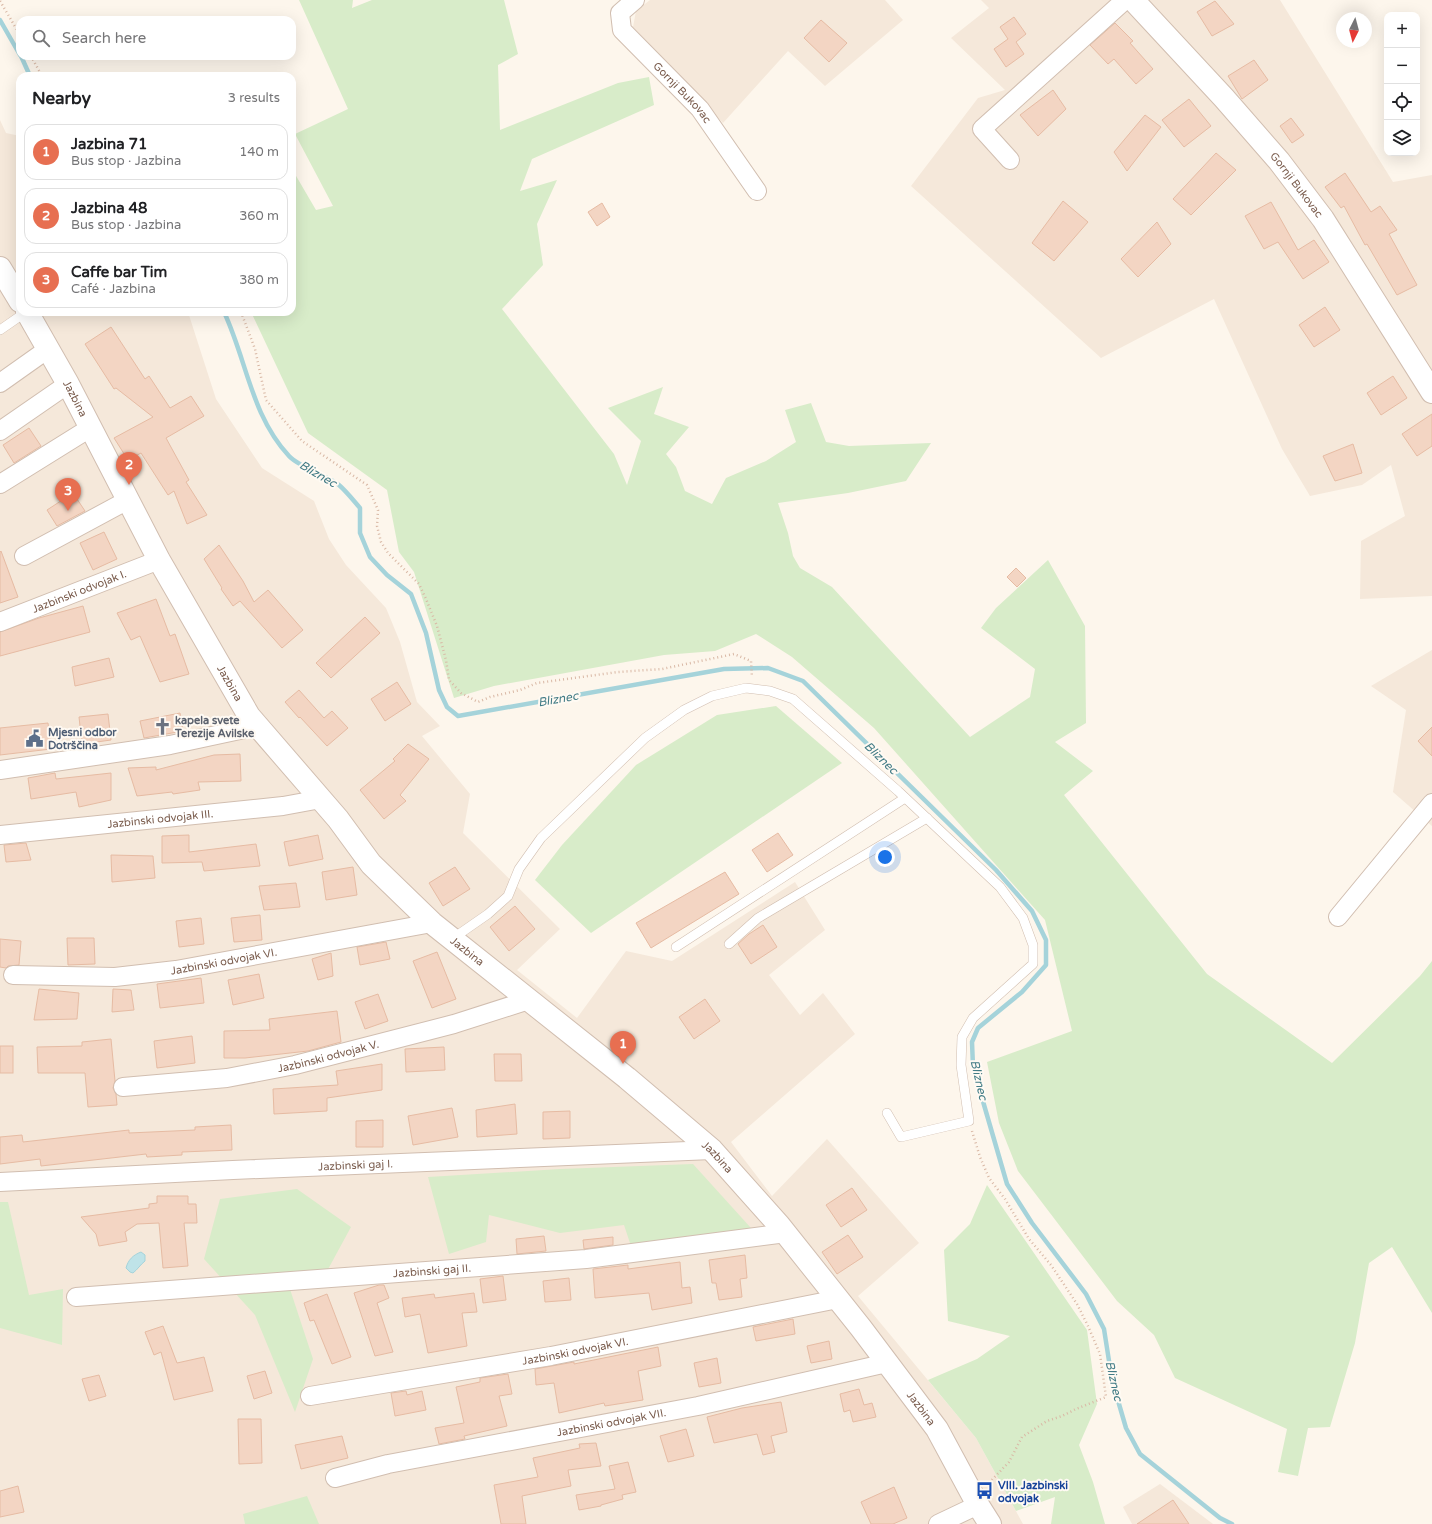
<!DOCTYPE html>
<meta charset="utf-8">
<style>
body{margin:0;font-family:"Varela Round",sans-serif;background:#f2f2f2;color:#202124}
.controls{position:absolute;right:12px;top:12px;display:grid;overflow:hidden;border-radius:8px;box-shadow:0 4px 16px #0002}
.controls button{width:36px;height:36px;display:grid;place-items:center;padding:0;border:0;border-bottom:1px solid #e0e0e0;background:#fff;color:#202124;font:20px sans-serif}
.compass{position:absolute;left:1336px;top:12px;width:36px;height:36px;border-radius:50%;background:#fff;box-shadow:0 4px 16px #0002;rotate:186deg}
.you{position:absolute;left:885px;top:857px;width:14px;height:14px;margin:-10px;border:3px solid #fff;border-radius:50%;background:#1a73e8;box-shadow:0 0 0 6px #1a73e833}
.badge{display:grid;place-items:center;width:26px;height:26px;border-radius:50%;background:#e76f51;color:#fff;font-size:13px;font-weight:700}
.pin{position:absolute;translate:-50% -33px;filter:drop-shadow(0 1px 2px #0008)}
.pin::after{content:'';position:absolute;top:21px;width:14px;height:12px;background:inherit;clip-path:polygon(0 0,100% 0,50% 100%)}
.list{margin:0;padding:0;list-style:none}
h2{display:flex;justify-content:space-between;align-items:center;height:52px;margin:0;padding:0 16px;font-size:17px}
h2 small{font-size:13px;font-weight:400;color:#757577}
.list li{display:grid;grid-template-columns:26px 1fr auto;gap:12px;align-items:center;box-sizing:border-box;height:56px;margin:0 8px 8px;padding:0 8px;border:1px solid #e0e0e0;border-radius:12px}
.list b{display:block;font-size:15px;white-space:nowrap}
.list p{margin:0;font-size:13px;white-space:nowrap;color:#757577}
.list em{font-size:13px;font-style:normal;color:#757577}
.icon{flex:none;width:22px;height:22px;fill:none;stroke:currentColor;stroke-width:2;stroke-linecap:round;stroke-linejoin:round}
.map{position:relative;flex:none;width:1432px;height:1524px;overflow:hidden}
.search{position:absolute;background:#fff;box-shadow:0 4px 16px #0002;left:16px;top:16px;width:280px;height:44px;display:flex;align-items:center;gap:10px;box-sizing:border-box;padding:0 14px;border-radius:12px;color:#757577;font-size:15px}
.panel{position:absolute;background:#fff;box-shadow:0 4px 16px #0002;left:16px;top:72px;width:280px;height:244px;border-radius:12px}
.map>svg:first-child{display:block}
</style>
<div class="map">
<svg width="1432" height="1524" viewBox="0 0 1432 1524">
<rect width="100%" height="100%" fill="#fdf6ec"/>
<g fill="#f5e8da">
<polygon points="650,0 885,0 903,20 825,86 788,51 723,123 633,27 636,11"/>
<polygon points="981,0 1280,0 1393,182 1432,175 1432,596 1360,599 1361,541 1405,516 1391,465 1362,485 1310,496 1282,449 1214,299 1101,358 911,186 978,98 1005,90 951,38 989,8"/>
<polygon points="0,120 6,133 20,136 20,312 188,312 216,399 262,468 314,501 329,539 346,565 386,608 400,642 417,702 440,726 422,736 470,794 463,833 560,929 517,970 577,1018 626,951 672,961 795,882 825,930 769,975 800,1015 823,993 855,1034 731,1142 772,1196 827,1139 919,1243 858,1296 976,1438 1023,1524 0,1524"/>
<polygon points="1432,650 1432,826 1393,792 1406,710 1371,686"/>
<polygon points="1160,1484 1213,1524 1132,1524 1123,1507"/>
</g>
<g fill="#d8ecc9">
<polygon points="299,0 353,0 352,8 372,0 504,0 518,54 498,65 500,130 618,83 649,77 654,105 532,159 520,191 557,180 537,224 543,265 502,309 614,454 627,485 641,441 608,408 663,387 654,414 689,427 666,454 676,467 685,491 712,504 726,478 766,461 796,442 785,410 811,403 826,442 849,446 931,443 906,481 848,493 778,503 788,533 793,556 800,568 832,587 970,737 1030,697 1035,669 981,628 996,608 1048,560 1085,626 1086,723 1055,742 1093,771 1064,795 1207,974 1332,1063 1420,976 1432,961 1432,1313 1392,1247 1369,1263 1355,1343 1330,1427 1308,1428 1298,1476 1278,1472 1287,1429 1175,1378 1154,1335 1117,1301 1018,1171 999,1123 987,1062 1072,1031 1045,920 874,728 792,657 756,634 715,651 664,655 494,686 454,698 414,572 399,552 387,490 308,433 251,312 292,312 292,169 316,210 333,206 295,134 348,109"/>
<polygon points="776,706 842,763 591,933 535,880 562,845 636,765 717,715"/>
<polygon points="693,1164 751,1228 633,1252 624,1225 560,1233 489,1215 486,1242 449,1254 428,1177 560,1169"/>
<polygon points="987,1185 1087,1330 1097,1404 1079,1445 1093,1482 1105,1524 1051,1524 1055,1497 1016,1511 976,1438 928,1380 977,1359 1010,1336 948,1321 944,1250 970,1224"/>
<polygon points="297,1189 351,1227 326,1273 285,1274 313,1359 295,1412 255,1315 204,1259 220,1199"/>
<polygon points="0,1202 8,1202 29,1295 63,1289 62,1345 0,1328"/>
<polygon points="307,1496 319,1524 245,1524 243,1514"/>
</g>
<path fill="#bfe3e8" stroke="#a5d3da" d="M141,1252L145,1255V1261C140,1265 138,1269 133,1273L130,1272L126,1268C128,1260 133,1255 141,1252Z"/>
<g fill="none" stroke-linecap="round" stroke-linejoin="round">
<g stroke="#a5d3da" stroke-width="4.5">
<polyline points="0,20 20,55"/>
<polyline points="21,56 30,76"/>
<path d="M224,312C247,361 251,415 289,456C299,467 326,475 339,485C347,492 353,500 360,508V533L370,557L387,575L411,594L426,633L439,690L447,707L458,716L724,669L768,668L803,681L996,870L1032,911L1046,940V965L1022,992L978,1028L972,1042L973,1067L1007,1184L1032,1223L1086,1294L1104,1329L1112,1380L1126,1428L1140,1454L1220,1518L1232,1524"/>
</g>
</g>
<g fill="#f3d5c3" stroke="#e6bba3">
<polygon points="1215,1 1234,24 1212,36 1197,12"/>
<polygon points="1014,17 1026,34 1016,42 1024,54 1006,67 994,49 1008,39 1000,27"/>
<polygon points="821,20 847,43 829,62 804,38"/>
<polygon points="1115,23 1133,41 1130,43 1153,69 1136,84 1114,59 1108,64 1090,45"/>
<polygon points="1254,60 1268,80 1242,99 1228,76"/>
<polygon points="1053,90 1066,109 1038,136 1020,115"/>
<polygon points="1189,99 1211,126 1184,147 1162,120"/>
<polygon points="1145,115 1161,127 1127,171 1114,152"/>
<polygon points="1291,118 1304,135 1292,143 1280,126"/>
<polygon points="1216,153 1236,170 1191,215 1173,199"/>
<polygon points="1345,173 1371,212 1380,206 1397,230 1389,234 1417,285 1397,295 1367,244 1365,245 1344,206 1341,208 1325,187"/>
<polygon points="1063,201 1088,222 1054,261 1032,243"/>
<polygon points="1271,202 1298,250 1314,240 1329,262 1303,279 1278,242 1264,249 1245,216"/>
<polygon points="602,203 610,217 597,226 588,212"/>
<polygon points="1157,222 1171,244 1138,277 1121,259"/>
<polygon points="1325,307 1340,330 1314,347 1299,325"/>
<polygon points="111,327 145,379 149,376 170,408 191,396 204,416 166,438 189,480 186,482 207,515 187,524 174,491 168,495 141,453 128,460 114,438 153,417 116,388 114,389 85,344"/>
<polygon points="1393,376 1407,398 1381,415 1367,393"/>
<polygon points="1432,414 1432,446 1417,456 1402,434"/>
<polygon points="29,428 41,446 14,463 3,445"/>
<polygon points="1353,444 1362,473 1335,481 1323,456"/>
<polygon points="73,493 85,511 57,526 47,510"/>
<polygon points="104,532 117,559 93,570 80,543"/>
<polygon points="219,545 243,581 254,602 268,590 303,630 282,648 240,601 233,606 221,589 222,588 204,559"/>
<polygon points="1,551 18,597 0,603 0,552"/>
<polygon points="1016,568 1026,578 1017,587 1007,577"/>
<polygon points="156,599 170,636 175,634 189,674 160,682 140,636 131,640 117,613"/>
<polygon points="83,606 90,632 0,656 0,632 39,618"/>
<polygon points="365,617 380,633 331,678 316,663"/>
<polygon points="109,658 114,677 75,686 72,667"/>
<polygon points="397,682 411,704 385,721 371,699"/>
<polygon points="299,690 324,718 332,711 348,728 327,746 300,717 299,718 285,702"/>
<polygon points="180,713 183,731 144,738 140,721"/>
<polygon points="108,714 111,740 82,744 79,717"/>
<polygon points="48,723 51,749 0,755 0,728"/>
<polygon points="1432,727 1432,756 1418,741"/>
<polygon points="408,744 429,759 400,795 406,801 384,819 360,790 395,761 393,759"/>
<polygon points="240,754 241,781 198,782 200,790 173,794 172,792 137,796 128,768 156,767 156,770 214,755"/>
<polygon points="55,773 56,779 111,773 111,800 79,807 76,792 31,799 28,778"/>
<polygon points="778,833 793,855 767,872 752,850"/>
<polygon points="189,835 189,852 256,844 260,866 204,871 202,862 162,863 162,836"/>
<polygon points="318,835 323,859 289,866 284,842"/>
<polygon points="26,843 31,860 6,862 4,845"/>
<polygon points="111,855 153,856 155,878 112,882"/>
<polygon points="353,867 357,895 326,900 322,872"/>
<polygon points="455,867 470,889 443,906 429,883"/>
<polygon points="725,872 739,894 651,948 636,923"/>
<polygon points="296,883 300,907 264,910 259,886"/>
<polygon points="515,906 535,929 509,951 490,927"/>
<polygon points="260,915 262,940 234,942 231,918"/>
<polygon points="201,918 204,944 179,947 176,921"/>
<polygon points="763,925 777,947 751,964 738,944 749,934"/>
<polygon points="67,938 94,938 95,964 68,965"/>
<polygon points="0,939 21,941 19,965 8,966 6,968 0,967"/>
<polygon points="386,942 390,959 360,965 357,947"/>
<polygon points="437,952 456,999 432,1008 413,961"/>
<polygon points="331,953 333,976 318,980 312,959"/>
<polygon points="259,974 264,998 233,1005 228,980"/>
<polygon points="201,978 204,1003 160,1008 157,984"/>
<polygon points="39,989 79,993 77,1019 34,1020"/>
<polygon points="113,989 131,990 134,1010 112,1012"/>
<polygon points="378,994 388,1021 365,1029 355,1002"/>
<polygon points="705,999 720,1021 694,1039 679,1017"/>
<polygon points="337,1011 341,1042 308,1051 245,1058 224,1058 224,1031 270,1030 269,1019"/>
<polygon points="192,1036 195,1063 157,1068 154,1041"/>
<polygon points="111,1039 115,1081 113,1088 116,1094 117,1105 88,1107 85,1073 38,1073 37,1047 82,1046 82,1042"/>
<rect x="0" y="1046" width="13" height="27"/>
<polygon points="444,1047 445,1070 406,1072 405,1049"/>
<polygon points="494,1054 521,1054 522,1081 495,1081"/>
<polygon points="382,1064 382,1090 327,1098 327,1111 274,1114 273,1089 338,1085 336,1071"/>
<polygon points="515,1104 517,1134 477,1137 476,1110"/>
<polygon points="452,1108 458,1137 413,1145 408,1116"/>
<polygon points="570,1111 570,1138 543,1139 543,1112"/>
<polygon points="383,1120 383,1147 356,1147 356,1121"/>
<polygon points="231,1125 232,1150 182,1152 182,1155 147,1157 146,1154 41,1166 40,1159 0,1164 0,1137 22,1135 23,1142 129,1130 129,1133 195,1130 195,1127"/>
<polygon points="852,1188 867,1210 841,1227 826,1205"/>
<polygon points="157,1196 188,1196 188,1204 196,1204 197,1223 184,1223 188,1266 163,1268 159,1223 137,1224 125,1232 127,1241 99,1246 96,1234 81,1217 149,1208 149,1204 157,1203"/>
<polygon points="848,1235 863,1257 837,1274 822,1252"/>
<polygon points="544,1236 546,1251 517,1254 516,1239"/>
<polygon points="613,1237 613,1245 584,1249 583,1240"/>
<polygon points="745,1255 747,1278 740,1279 742,1297 719,1300 716,1283 712,1283 709,1260"/>
<polygon points="680,1262 682,1288 690,1287 692,1303 652,1310 649,1293 595,1298 593,1269 628,1265 628,1269"/>
<polygon points="503,1276 506,1300 483,1303 480,1279"/>
<polygon points="569,1278 571,1300 545,1302 543,1281"/>
<polygon points="379,1285 384,1285 389,1298 377,1303 393,1352 375,1356 354,1293"/>
<polygon points="474,1293 477,1312 462,1313 467,1346 428,1353 420,1314 405,1317 402,1298 434,1294 435,1298"/>
<polygon points="327,1294 351,1357 332,1364 314,1320 310,1321 304,1303"/>
<polygon points="793,1319 795,1334 756,1341 753,1327"/>
<polygon points="163,1326 177,1363 204,1357 213,1391 174,1400 161,1352 154,1355 145,1332"/>
<polygon points="829,1341 832,1359 811,1363 807,1346"/>
<polygon points="658,1347 661,1366 638,1371 643,1400 605,1406 604,1403 559,1413 554,1383 536,1385 535,1369 574,1362 574,1364"/>
<polygon points="717,1358 721,1383 699,1387 694,1363"/>
<polygon points="265,1371 272,1393 254,1399 247,1376"/>
<polygon points="508,1374 512,1394 499,1396 507,1426 464,1436 465,1439 439,1444 435,1428 464,1423 456,1387 480,1382 480,1378"/>
<polygon points="99,1375 106,1396 89,1401 82,1379"/>
<polygon points="859,1389 864,1405 872,1403 876,1417 853,1422 850,1410 844,1412 840,1394"/>
<polygon points="406,1391 407,1395 422,1391 426,1410 395,1416 391,1393"/>
<polygon points="781,1402 787,1432 771,1436 775,1452 763,1455 757,1434 714,1443 707,1417 742,1408"/>
<polygon points="238,1419 261,1419 262,1463 239,1464"/>
<polygon points="686,1429 694,1456 668,1462 660,1436"/>
<polygon points="342,1436 348,1458 301,1469 295,1445"/>
<polygon points="596,1443 601,1466 568,1470 571,1486 522,1496 526,1524 501,1524 494,1485 538,1477 533,1458 580,1448 579,1444"/>
<polygon points="628,1462 636,1492 622,1495 623,1499 601,1505 601,1506 579,1510 576,1495 615,1489 609,1466"/>
<polygon points="18,1486 24,1512 0,1517 0,1491"/>
<polygon points="894,1487 907,1518 893,1524 871,1524 861,1502"/>
<polygon points="1173,1500 1189,1524 1137,1524"/>
</g>
<g fill="none" stroke-linecap="round" stroke-linejoin="round">
<defs>
<g id="service">
<polyline points="0,330 26,312"/>
<polyline points="452,939 488,914 508,896 519,869 541,838 645,738 684,710 712,696 746,688 770,691 793,699 898,791 1000,887 1023,918 1033,945 1033,964 973,1018 962,1037 961,1065 969,1121 901,1137 887,1113"/>
<polyline points="729,944 758,918 927,818"/>
<polyline points="676,947 905,798"/>
</g>
<g id="minor">
<path id="s1" d="M635,0L620,13L622,30L700,109L757,191"/>
<polyline points="1010,160 982,129 1125,0"/>
<polyline points="0,383 48,349"/>
<polyline points="0,431 68,384"/>
<polyline points="0,484 90,428"/>
<polyline points="24,556 128,500"/>
<path id="s2" d="M0,622L159,560"/>
<polyline points="0,770 170,745 258,726"/>
<path id="s3" d="M0,835L283,806L321,799"/>
<polyline points="1338,917 1432,803"/>
<path id="s4" d="M13,975L115,977L176,970L432,923"/>
<path id="s5" d="M123,1087L227,1078L295,1065L454,1024L529,1000"/>
<path id="s6" d="M0,1182L233,1170L712,1150"/>
<path id="s7" d="M76,1297L586,1259L786,1233"/>
<path id="s8" d="M310,1396L551,1356L838,1299"/>
<path id="s9" d="M335,1478L388,1464L698,1406L887,1363"/>
<polyline points="938,1524 978,1505"/>
</g>
<g id="tertiary">
<path id="s10" d="M1133,0L1224,98L1279,161L1323,219L1432,392"/>
<polyline points="0,268 20,301"/>
<path id="s11" d="M27,312L68,384L159,560L249,716L338,819L371,864L432,923L627,1078L712,1150L779,1225L861,1328L937,1429L978,1505L990,1524"/>
</g>
</defs>
<use href="#service" stroke="#d1beb0" stroke-width="10"/>
<use href="#minor" stroke="#d1beb0" stroke-width="20"/>
<use href="#tertiary" stroke="#d1beb0" stroke-width="24"/>
<g stroke="#d9b8a5" stroke-width="2.5" stroke-dasharray="1 3" stroke-linecap="butt">
<polyline points="0,1 20,35"/>
<polyline points="31,56 42,76"/>
<polyline points="241,312 255,349 266,400 302,441 367,485 378,510 377,526 381,542 388,553 419,584 426,599 437,626 446,660 449,680 461,693 478,702 490,697 520,690 537,683 618,672 662,669 734,654 751,661 752,677"/>
<polyline points="972,1131 980,1157 989,1178 1005,1199 1029,1239 1051,1265 1077,1304 1088,1326 1100,1354 1106,1397 1076,1409 1062,1416 1047,1421 1022,1437 1009,1462 987,1485"/>
</g>
<use href="#service" stroke="#fff" stroke-width="9"/>
<use href="#minor" stroke="#fff" stroke-width="18"/>
<use href="#tertiary" stroke="#fff" stroke-width="22"/>
</g>
<defs>
<symbol id="church-bare" viewBox="-9 -9 18 18"><path d="M-1.2-6h2.4v3.5h3.3v2.4h-3.3V6h-2.4V-.1h-3.3v-2.4h3.3Z" fill="#6b7280" stroke="#fffaf3" stroke-width="2.5" paint-order="stroke"/></symbol>
<symbol id="civic-bare" viewBox="-9 -9 18 18"><path d="M-.6-6.5H3V-4.5H.6V-3L4-1V1h2V6H-6V1h2V-1L-.6-3ZM-1.2 2.5V6h2.4V2.5Z" fill="#5c6f8a" stroke="#fffaf3" stroke-width="2.5" paint-order="stroke"/></symbol>
<symbol id="bus-bare" viewBox="-9 -9 18 18"><path d="M-5-6H5V4H4V6H2V4H-2V6H-4V4H-5ZM-3.5-4V0h7V-4ZM-3.5 1.2v1.5H-2V1.2ZM2 1.2v1.5H3.5V1.2Z" fill="#1a4fb4" stroke="#fffaf3" stroke-width="2.5" paint-order="stroke"/></symbol>
</defs>
<g fill-rule="evenodd">
<use href="#church-bare" x="150" y="714" width="25" height="25"/>
<use href="#civic-bare" x="22" y="726" width="25" height="25"/>
<use href="#bus-bare" x="972" y="1478" width="25" height="25"/>
</g>
<g text-anchor="middle" stroke-width="4" stroke-linejoin="round" paint-order="stroke">
<g font-size="11" fill="#7a5c4d" stroke="#fffaf3">
<text dy="4" stroke="none"><textPath href="#s1" startOffset="124">Gornji Bukovac</textPath></text>
<text dy="4" stroke="none"><textPath href="#s10" startOffset="247">Gornji Bukovac</textPath></text>
<text dy="4" stroke="none"><textPath href="#s11" startOffset="99">Jazbina</textPath></text>
<text dy="4" stroke="none"><textPath href="#s2" startOffset="85">Jazbinski odvojak I.</textPath></text>
<text dy="4" stroke="none"><textPath href="#s11" startOffset="423">Jazbina</textPath></text>
<text dy="4" stroke="none"><textPath href="#s3" startOffset="161">Jazbinski odvojak III.</textPath></text>
<text dy="4" stroke="none"><textPath href="#s11" startOffset="783">Jazbina</textPath></text>
<text dy="4" stroke="none"><textPath href="#s4" startOffset="212">Jazbinski odvojak VI.</textPath></text>
<text dy="4" stroke="none"><textPath href="#s5" startOffset="208">Jazbinski odvojak V.</textPath></text>
<text dy="4" stroke="none"><textPath href="#s11" startOffset="1107">Jazbina</textPath></text>
<text dy="4" stroke="none"><textPath href="#s6" startOffset="356">Jazbinski gaj I.</textPath></text>
<text dy="4" stroke="none"><textPath href="#s7" startOffset="357">Jazbinski gaj II.</textPath></text>
<text dy="4" stroke="none"><textPath href="#s8" startOffset="269">Jazbinski odvojak VI.</textPath></text>
<text dy="4" stroke="none"><textPath href="#s11" startOffset="1431">Jazbina</textPath></text>
<text dy="4" stroke="none"><textPath href="#s9" startOffset="282">Jazbinski odvojak VII.</textPath></text>
</g>
<g font-size="11" font-weight="bold" fill="#5b616d" stroke="#fffaf3" text-anchor="start">
<text x="175" y="724">kapela svete<tspan x="175" dy="13">Terezije Avilske</tspan></text>
</g>
<g font-size="11" font-weight="bold" fill="#4e5e75" stroke="#fffaf3" text-anchor="start">
<text x="48" y="736">Mjesni odbor<tspan x="48" dy="13">Dotrščina</tspan></text>
</g>
<g font-size="11" font-weight="bold" fill="#164399" stroke="#fffaf3" text-anchor="start">
<text x="998" y="1489">VIII. Jazbinski<tspan x="998" dy="13">odvojak</tspan></text>
</g>
<g font-size="12" font-style="italic" fill="#437c86" stroke="#fffaf3">
<text transform="translate(318 474) rotate(30)" y="4">Bliznec</text>
<text transform="translate(558 699) rotate(-10)" y="4">Bliznec</text>
<text transform="translate(881 758) rotate(44)" y="4">Bliznec</text>
<text transform="translate(979 1080) rotate(77)" y="4">Bliznec</text>
<text transform="translate(1114 1381) rotate(77)" y="4">Bliznec</text>
</g>
</g>
</svg>
<div class="controls">
<button>+</button>
<button>−</button>
<button><svg class="icon" aria-label="locate" viewBox="0 0 24 24"><circle cx="12" cy="12" r="6"/><path d="M12 2v4M12 18v4M2 12h4M18 12h4"/></svg></button>
<button><svg class="icon" aria-label="layers" viewBox="0 0 24 24"><path d="M12 4l9 5-9 5-9-5zM3 14l9 5 9-5"/></svg></button>
</div>
<svg class="compass" viewBox="-18 -18 36 36"><path d="M0-13l5 13h-10z" fill="#e53935"/><path d="M0 13l5-13h-10z" fill="#757577"/></svg>
<div class="you"></div>
<div class="pin badge" style="left:623px;top:1064px">1</div>
<div class="pin badge" style="left:129px;top:485px">2</div>
<div class="pin badge" style="left:68px;top:511px">3</div>
<div class="search"><svg class="icon" aria-label="search" viewBox="0 0 24 24"><circle cx="10" cy="10" r="6"/><path d="M15 15l6 6"/></svg>Search here</div>
<section class="panel">
<h2>Nearby<small>3 results</small></h2>
<ul class="list">
<li><span class="badge">1</span><div><b>Jazbina 71</b><p>Bus stop · Jazbina</p></div><em>140 m</em></li>
<li><span class="badge">2</span><div><b>Jazbina 48</b><p>Bus stop · Jazbina</p></div><em>360 m</em></li>
<li><span class="badge">3</span><div><b>Caffe bar Tim</b><p>Café · Jazbina</p></div><em>380 m</em></li>
</ul>
</section>
</div>
